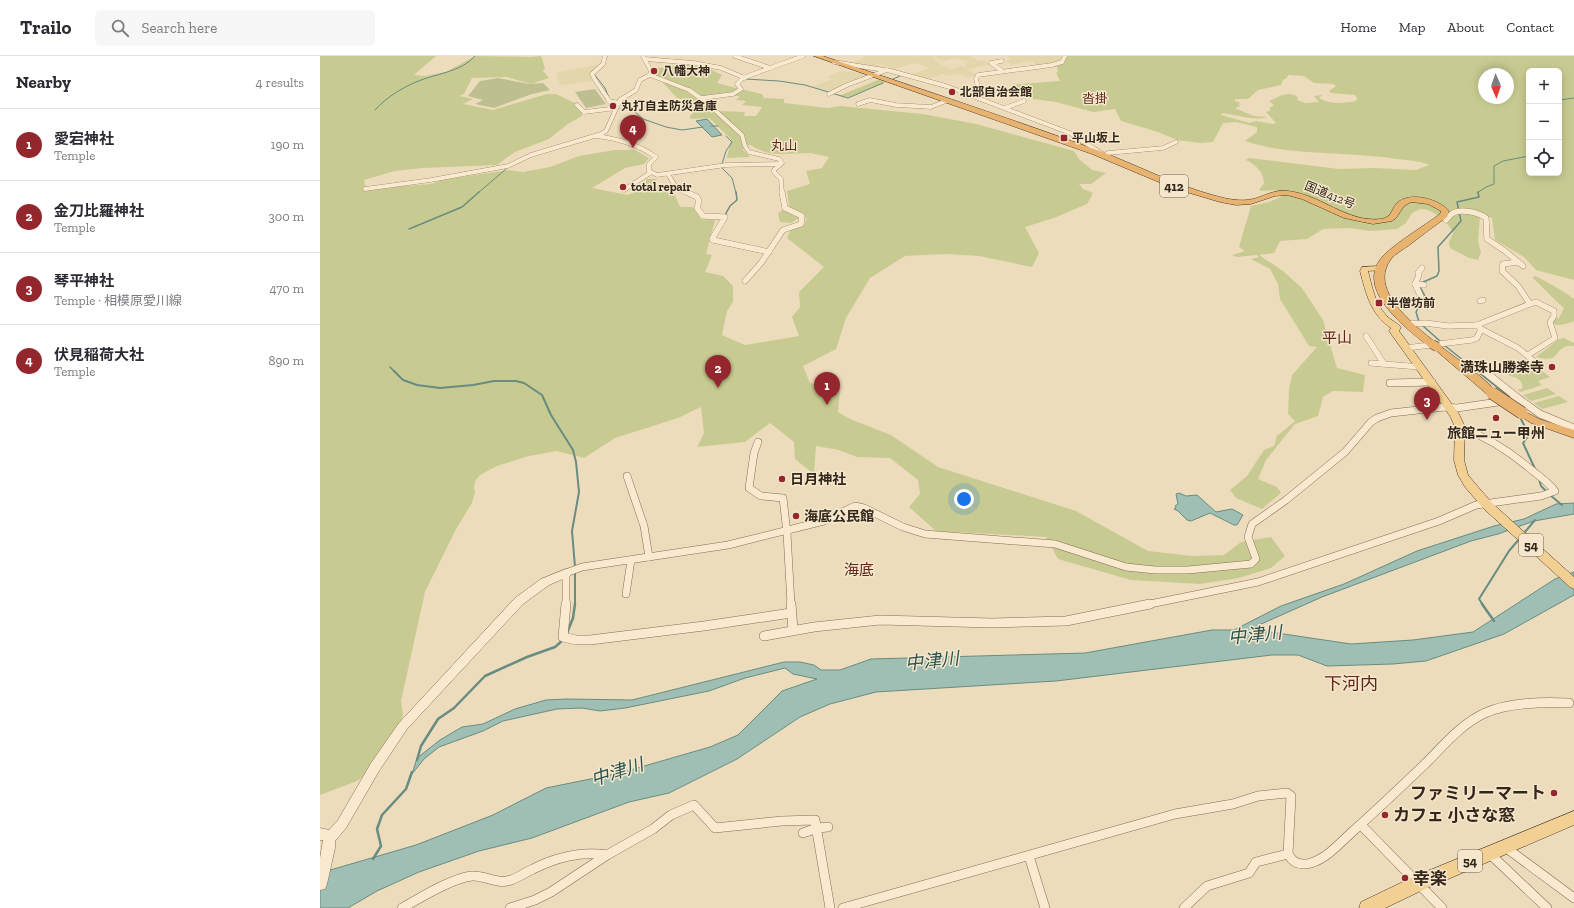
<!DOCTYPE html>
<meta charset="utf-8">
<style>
body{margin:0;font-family:"Zilla Slab","Noto Sans JP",serif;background:#f7f7f7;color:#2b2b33}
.controls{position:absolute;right:12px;top:12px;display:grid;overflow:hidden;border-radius:6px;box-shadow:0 2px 10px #0003}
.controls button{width:36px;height:36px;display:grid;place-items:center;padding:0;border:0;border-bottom:1px solid #e1e1e2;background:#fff;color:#2b2b33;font:20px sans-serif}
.compass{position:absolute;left:1158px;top:12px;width:36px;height:36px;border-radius:50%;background:#fff;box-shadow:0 2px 10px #0003;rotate:178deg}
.you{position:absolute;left:644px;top:443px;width:14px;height:14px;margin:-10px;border:3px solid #fff;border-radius:50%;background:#1a73e8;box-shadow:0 0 0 6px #1a73e833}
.badge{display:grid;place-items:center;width:26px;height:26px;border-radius:50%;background:#94262e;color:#fff;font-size:13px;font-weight:700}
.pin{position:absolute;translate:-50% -33px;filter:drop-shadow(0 1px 2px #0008)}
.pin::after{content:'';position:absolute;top:21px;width:14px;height:12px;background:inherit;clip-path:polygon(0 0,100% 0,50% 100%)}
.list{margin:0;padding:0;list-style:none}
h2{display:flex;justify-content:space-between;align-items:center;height:52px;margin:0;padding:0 16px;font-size:17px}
h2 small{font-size:13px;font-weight:400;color:#7c7c81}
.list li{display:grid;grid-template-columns:26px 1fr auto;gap:12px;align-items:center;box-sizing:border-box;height:72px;padding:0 16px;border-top:1px solid #e1e1e2}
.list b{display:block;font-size:15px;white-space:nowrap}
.list p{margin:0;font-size:13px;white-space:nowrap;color:#7c7c81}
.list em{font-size:13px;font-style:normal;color:#7c7c81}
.icon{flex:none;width:22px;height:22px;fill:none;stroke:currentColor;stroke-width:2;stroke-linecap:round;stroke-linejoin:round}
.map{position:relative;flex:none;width:1254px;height:852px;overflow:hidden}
header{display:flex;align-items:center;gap:24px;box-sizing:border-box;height:56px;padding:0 20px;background:#fff;border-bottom:1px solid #e1e1e2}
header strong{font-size:19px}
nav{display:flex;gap:22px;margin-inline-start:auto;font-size:14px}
.search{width:280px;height:36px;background:#f7f7f7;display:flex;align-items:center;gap:10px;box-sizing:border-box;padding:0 14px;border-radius:6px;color:#7c7c81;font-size:15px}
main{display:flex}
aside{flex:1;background:#fff}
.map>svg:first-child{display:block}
</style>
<header>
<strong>Trailo</strong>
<div class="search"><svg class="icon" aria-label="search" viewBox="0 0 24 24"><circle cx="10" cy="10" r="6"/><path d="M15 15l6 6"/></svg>Search here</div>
<nav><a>Home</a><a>Map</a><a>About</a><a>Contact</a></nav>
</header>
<main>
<aside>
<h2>Nearby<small>4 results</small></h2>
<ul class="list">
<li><span class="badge">1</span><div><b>愛宕神社</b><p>Temple</p></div><em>190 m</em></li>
<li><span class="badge">2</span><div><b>金刀比羅神社</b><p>Temple</p></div><em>300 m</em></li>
<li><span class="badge">3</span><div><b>琴平神社</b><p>Temple · 相模原愛川線</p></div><em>470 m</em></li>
<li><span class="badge">4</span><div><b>伏見稲荷大社</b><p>Temple</p></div><em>890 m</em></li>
</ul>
</aside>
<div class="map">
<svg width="1254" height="852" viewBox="0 0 1254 852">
<rect width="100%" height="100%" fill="#eddcbc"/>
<g fill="#e3d6aa">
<polygon points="547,0 589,0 596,3 591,0 613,0 614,2 613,3 618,5 616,6 631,13 642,10 657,19 648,22 640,18 629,20 623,18 605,24 601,22 604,21 599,22 590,19 610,12 595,7 574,13 559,8 557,9 562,10 556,12 530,8"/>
<polygon points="614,0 651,0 658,5 663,4 670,8 648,13 644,10 647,9 646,8 648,7 646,5 650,3 645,5 636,2 622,5"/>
<polygon points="675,0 744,0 741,5 729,9 724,8 718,11 712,5 691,9 688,6 683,5 690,4 688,0"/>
<polygon points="279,9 270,18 273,25 243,29 240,28 236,18 238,16"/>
<polygon points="521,15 540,17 550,20 534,26 516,22 532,27 511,36 491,31 513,23 507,21"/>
</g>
<g fill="#c8cb91" fill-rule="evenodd">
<path d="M0,0H116L94,19L105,20L126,16L155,0L211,1L221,0L225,12L223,15L229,22L211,28L186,21L152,22L144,38L139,40L153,43L143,48L173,54L227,38H236L259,49L262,56V60L248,68L229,83L195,96L177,109L103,112L75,115L44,124L46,133L111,128L121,124L189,114L203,116L230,111L259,100L295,94H315L329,102L324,108L305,112L272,132L308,139L326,130V123H336L337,130L354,137L360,151H373L381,163L395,164L386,198L392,199L385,216L403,220L413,230V246L407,255L402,279L425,289L479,280L472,261L480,251L479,236L504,211L467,182L471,173L484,169L487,162H479L471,167L460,166L458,157L469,150L467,135L490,128L486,115L502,112L509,101C503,100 497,98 491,97C471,97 448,102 431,89H425L423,94L430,101L407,102L411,83L389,62L372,63L369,61L377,53L370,45L357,42L334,17L335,12L351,11L360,8L373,9L387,12L402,19L397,27L416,32L442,38L444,42L464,43V47L508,52L520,50L603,58L656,68L754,95L759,103L772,114L786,117L771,128H759L763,133L773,137L767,148L734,162L705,171L719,197L712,211L659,200L625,198L585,200L550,222L526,262L516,293L483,310L490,327L520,333L518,356L530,363L571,379L618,411L756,455L828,495L872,500L904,499L921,486L951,481L965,500L951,512L919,522L880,528L811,524L738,503L726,481L616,475L589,451L600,438L598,424L570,402L537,401L519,394L496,390L494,418L475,403L474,386L450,367L425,386L377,391L384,377L381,351L358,362L295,382L264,402L237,395L209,400L177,410L160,419L156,424L154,430L155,436L152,447L136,473L105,536L81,645L83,658L81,673L49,716L37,725L0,739ZM399,39L420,40L416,44L426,45L422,49L442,51L436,60H424L425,56L399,55L385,43Z"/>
<path d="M747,0H1254V224L1216,214L1204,201L1175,184L1172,162L1160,160L1158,186L1161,196L1158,204L1149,202L1130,192L1129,186L1133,177C1129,167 1113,153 1101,153C1099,153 1095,156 1092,157L1086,167L1077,173L1050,175L1029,172L1003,173L987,183L960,185L954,197L939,199L963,215L982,232L1003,264L1017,312L1045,319L1043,336L1013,335L1003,341L998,360L975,368L946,404L938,423L957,431L961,437L942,453L916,442L910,434L927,420L944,394L954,390L957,380L975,365L968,358L969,333L972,319L997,291L989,290L960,243L958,228L950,213L931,203L939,201L937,199L917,201L912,199L925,195L919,191L931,150L949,146L961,141L956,134L941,135L939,133L944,128C944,116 936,109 926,104L929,102L1019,113L1055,112L1096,114L1109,109L1101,106C1084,104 1067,101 1050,100C1010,96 963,98 925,85L937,76V71L916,66L903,67L893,86L880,87L857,84L838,76L801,65L795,53L773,56L736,46L698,41L694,36V29L699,28L740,25L736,17L738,16L737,11L732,10L745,5ZM1209,15H1239V117H1209ZM1164,18H1188V42H1164ZM968,19L984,20L994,27L1013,28L1016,30L1009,35L1011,37L1035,39L1037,42L1036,45C1024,47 1010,49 999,42L1002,39L994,40L999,46L985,47L977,44L978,41C966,34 960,41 949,45L954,49L949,52L951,54L946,56L956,67L953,68L935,65L930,67L901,59L902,57C917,59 930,64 945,62L947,61L934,60L917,53L915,52L920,50L919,48L921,47L915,45V43H928L938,34L961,29L963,24L967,22Z"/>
<polygon points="560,23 566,26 529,41 519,40"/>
<path d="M1214,220C1220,221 1248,238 1254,243V265C1247,268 1238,271 1231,267L1232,263L1239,262L1244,252C1233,243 1224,232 1213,222Z"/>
<path d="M1244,282L1254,287V290C1242,289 1241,294 1233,302L1226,303L1216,301L1239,283Z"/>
<path d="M1218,312L1230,321L1218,325L1222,329L1201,336L1197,334L1203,332C1200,317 1192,325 1185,315C1196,313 1207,315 1218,312Z"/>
<polygon points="1227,332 1236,338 1211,345 1203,339"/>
<polygon points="1239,340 1248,346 1222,353 1214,347"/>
</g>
<g fill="#bdbf91">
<polygon points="178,22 209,28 223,27 230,34 212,38 174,52 155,48 163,44 148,40 160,25"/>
<polygon points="275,33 286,48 266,52 255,36"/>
</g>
<g fill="#a0bfb4" stroke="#688c81">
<polygon points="387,63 402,79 392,81 376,65"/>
<polygon points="859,437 866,440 877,439 896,456 912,453 923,459 917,469 914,469 890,457 871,465 867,464 858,455 854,453 856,452 855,450 858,448 856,438"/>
<polygon points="1254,447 1254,458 1214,465 1178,478 1151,485 1002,541 930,573 1031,588 1093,584 1153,576 1235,523 1254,516 1254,539 1184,578 1106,605 1073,608 1007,610 978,599 952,599 736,625 556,636 510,648 480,661 417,703 349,737 309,746 212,782 159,795 99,816 57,835 28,852 0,852 0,817 96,789 173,759 226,732 300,717 390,691 418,679 462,635 497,623 473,618 465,612 425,622 389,635 305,652 280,655 262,652 237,653 183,665 163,675 119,691 104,703 92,718 97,702 120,684 142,671 163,668 195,653 226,644 247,643 312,644 464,606 480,606 494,609 501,614 520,614 551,603 765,597 892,574 914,574 961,550 1024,528 1097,495 1174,470 1204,463 1236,448"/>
</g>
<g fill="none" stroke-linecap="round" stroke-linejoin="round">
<g stroke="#688c81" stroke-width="1">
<polyline points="287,0 283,10 274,18 285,32 289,42"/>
<polyline points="425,23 459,25 485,29 528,42 563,27"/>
<polyline points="571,24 582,19"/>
<polyline points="1239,44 1254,42"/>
<polyline points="300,53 314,55 323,63 346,71 362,74 383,71"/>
<path d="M55,54C67,41 80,33 96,26C114,18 142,16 155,0"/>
<polyline points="391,70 398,70"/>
<polyline points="406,80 412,86 406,95 401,111 412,122 416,137"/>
<polyline points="158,137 186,113"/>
<polyline points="1157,137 1166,131 1174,128 1174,110 1183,105 1209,100"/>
</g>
<g stroke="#688c81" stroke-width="1.5">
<polyline points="405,159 410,150 417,144 416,136"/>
<polyline points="89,173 142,151 159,136"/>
<polyline points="1101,227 1117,220 1119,215 1118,191 1141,165 1137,146 1159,141 1158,136"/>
<polyline points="1099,266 1096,256 1105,240 1100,231"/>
<polyline points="1102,269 1121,286"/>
<polyline points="1124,289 1158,316"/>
<polyline points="70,311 75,316"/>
</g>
<g stroke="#688c81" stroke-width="2">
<polyline points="74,315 83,324 97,329 120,332 153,329 174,325 196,325 204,327 222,339 231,359 253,394 256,406 259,436 252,475 255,511"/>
<polyline points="1157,315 1191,342"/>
<polyline points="1200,361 1209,379 1203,387 1216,415"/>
<polyline points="1219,423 1221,430 1227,436"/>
<polyline points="1230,439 1242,449"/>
<polyline points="1204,477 1215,464"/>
<polyline points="255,515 255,549"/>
<polyline points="1163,549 1159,543 1189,495 1200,482"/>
</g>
<g stroke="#688c81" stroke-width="2.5">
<polyline points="1162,548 1174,565"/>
<polyline points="247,577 253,562 255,548"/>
<polyline points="97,704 101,690 118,663 134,652 165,620 207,601 235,591 243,584"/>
<polyline points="53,803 61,790 57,773 62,759 86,733 92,716"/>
</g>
<defs>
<g id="minor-far3">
<path d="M285,0L283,8L272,18C276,28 284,35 289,45L299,47"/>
<polyline points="415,0 450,12 483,0"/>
<polyline points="325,3 374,7 401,12 425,22"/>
<polyline points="514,6 571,15 626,30 750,77 784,99 788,97 843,92 856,86"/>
<polyline points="681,14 671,7 682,5"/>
<polyline points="330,19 369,34 386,46 422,79 425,90 429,96 459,103 462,107 454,114 454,116 461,123 462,137"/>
<polyline points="643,37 658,31 656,23 658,19 732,9 742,6 745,0"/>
<polyline points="509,38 527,29 567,14"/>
<polyline points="382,42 413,38 421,33 417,28 423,22 450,12"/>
<polyline points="538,48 550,44 576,49 611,51 626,45"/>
<polyline points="257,49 264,56 289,53 292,47"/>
<polyline points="685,52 704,45"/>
<path d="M276,80C299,83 317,88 336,101L329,108V115L337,119L406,109L461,108"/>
<polyline points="348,118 357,133 368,137"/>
<polyline points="45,133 111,124 188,110 211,99 281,78 286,75 300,44 316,34 320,24 330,19 331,15 323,0"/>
<polyline points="304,134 330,117"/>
</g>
<g id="minor-far2">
<polyline points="366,136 377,141 379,145 377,152 383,160 405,161 392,183 393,184 449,196"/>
<path d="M1126,164C1128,162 1131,158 1133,157C1142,152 1159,157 1166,162L1167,183L1185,195L1203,210"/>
<polyline points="425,225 441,207 463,174 481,168 482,160 465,152 462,136"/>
<polyline points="1095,228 1104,229"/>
<path d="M1065,243C1076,244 1092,248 1101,241L1095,228L1099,219L1098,217L1102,212"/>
<polyline points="1160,245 1163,244"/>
<polyline points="1089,268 1105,267 1128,270 1157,269 1161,273 1198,292 1216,307 1201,313"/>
<polyline points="1157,269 1210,248 1198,230 1182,215 1183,208 1198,206"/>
<polyline points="1046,280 1064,308"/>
<polyline points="1086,292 1152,284 1157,282 1161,273"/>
<polyline points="1208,299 1235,282 1230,266 1234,260 1234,255 1216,246 1210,248"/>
<polyline points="1051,307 1100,311"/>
<polyline points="1158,307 1155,308 1165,316"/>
</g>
<g id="minor-far1">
<polyline points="1164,315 1199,343"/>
<polyline points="1070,327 1112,326"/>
<polyline points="438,386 434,397 429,432 441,440 463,442 467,477 471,549"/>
<polyline points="307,420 324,470 329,501"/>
<polyline points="306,538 311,504"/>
<polyline points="246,549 246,517 262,511 408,489 504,465 535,450 544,452 583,471 605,478 735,488 806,511 835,514 868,514 931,508 936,503 928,481 932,468 966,444 1025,396 1051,366 1057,362 1071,357 1125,351 1137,352 1199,343 1220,358 1254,372"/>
<path d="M825,549L938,526L1119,465L1156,449L1221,440L1235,435C1229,427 1222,422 1214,416C1192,397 1168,381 1140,371"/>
</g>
<g id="minor">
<polyline points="246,548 243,581 256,584 270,584 384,570 471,557"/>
<polyline points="471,548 473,574"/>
<polyline points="444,580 494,571 560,564 672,567 746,565 830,548"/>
<polyline points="1041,769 1122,852"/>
<polyline points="483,777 497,772 508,771"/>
<polyline points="1185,791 1254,842"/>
<polyline points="1169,797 1227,852"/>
<polyline points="709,800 725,852"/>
<path d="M82,852C100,842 132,822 152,820C165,819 177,829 191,824C198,822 206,816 213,813C237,801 260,795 287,799"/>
<polyline points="190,852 215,844 231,836 287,799 333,773 351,759 374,749 395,772 462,765 495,764 510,852"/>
<path d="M523,852L855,758L913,748L938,740L967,737L971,740L968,798C973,807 980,810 991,807C1007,802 1020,787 1032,776C1057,754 1081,731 1105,708C1123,690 1141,668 1165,657C1190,646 1223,646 1249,647"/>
<polyline points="864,852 887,830 929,817 936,806 968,798"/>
</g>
<polygon id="tertiary" points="246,513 250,514 251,517 250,520 229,529 203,548 87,673 59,715 26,772 15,785 15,792 7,828 5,833 0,834 0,802 3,784 0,784 0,772 9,774 18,764 51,707 79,667 195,542 221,523"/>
<g id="primary">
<path d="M1059,210H1062L1063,212L1062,214L1048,215C1052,230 1055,248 1066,259C1070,264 1076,266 1081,271L1079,275L1139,358L1145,371L1144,404L1148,419L1153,425L1172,447L1254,521V533L1250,531L1164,453L1145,431L1138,419L1134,404L1135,371L1130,360L1069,275L1071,272C1050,258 1046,237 1040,215L1042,211Z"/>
<polygon points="1254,755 1254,769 1105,833 1065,852 1039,852 1041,846 1093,821"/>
</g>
<g id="trunk">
<path d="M494,0H503C594,31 686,61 777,94C817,109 854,129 896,140C907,143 921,146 933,143C945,140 955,133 968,135C995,138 1015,156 1041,162C1048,163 1060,165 1067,161C1072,158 1073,151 1077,147C1090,135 1119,143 1129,155L1127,161C1114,170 1101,180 1088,190C1082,194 1075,198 1071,203C1036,250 1154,305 1177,337L1176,339H1168L1112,291L1108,290C1085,271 1031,231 1065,198C1080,184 1104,170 1120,158L1121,155L1108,148L1091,146L1084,150L1076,162L1072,165L1053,168L1024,162L982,143L967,139L955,140L931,148L916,149L900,146L853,132L772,98Z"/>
<polygon points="1202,354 1219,363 1254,374 1254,382 1211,367 1196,357 1198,355"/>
</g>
</defs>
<use href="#minor-far3" stroke="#856c56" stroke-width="4.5"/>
<use href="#minor-far2" stroke="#856c56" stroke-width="6"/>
<use href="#minor-far1" stroke="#856c56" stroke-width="8"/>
<use href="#minor" stroke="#856c56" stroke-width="10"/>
<use href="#tertiary" stroke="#856c56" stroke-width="1"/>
<use href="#primary" stroke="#523b2b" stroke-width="1"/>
<use href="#trunk" stroke="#523b2b" stroke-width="1"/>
<use href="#minor-far3" stroke="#f9eacf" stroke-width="4"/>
<use href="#minor-far2" stroke="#f9eacf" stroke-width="5.5"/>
<use href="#minor-far1" stroke="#f9eacf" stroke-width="7"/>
<use href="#minor" stroke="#f9eacf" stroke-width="9"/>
<use href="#tertiary" fill="#f9eacf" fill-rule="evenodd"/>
<use href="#primary" fill="#f2cf93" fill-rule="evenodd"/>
<use href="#trunk" fill="#e8b26f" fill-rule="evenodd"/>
<defs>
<polyline id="trunk-bridge-far1" points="1112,288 1117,291"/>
<polyline id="trunk-bridge" points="1172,337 1202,357"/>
</defs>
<use href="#trunk-bridge-far1" stroke="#523b2b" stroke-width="10" stroke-linecap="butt"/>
<use href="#trunk-bridge" stroke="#523b2b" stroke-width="13" stroke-linecap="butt"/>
<use href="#trunk-bridge-far1" stroke="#e8b26f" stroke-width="9"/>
<use href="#trunk-bridge" stroke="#e8b26f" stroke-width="12"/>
</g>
<g fill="#94262e" stroke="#f5e7cc" stroke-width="1.5">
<circle cx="334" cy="15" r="4"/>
<circle cx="632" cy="36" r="4"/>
<circle cx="293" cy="50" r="4"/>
<rect x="740" y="78" width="8" height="8" rx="2"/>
<circle cx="303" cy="131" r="4"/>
<rect x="1055" y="243" width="8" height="8" rx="2"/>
<circle cx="1232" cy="311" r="4"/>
<circle cx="1176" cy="362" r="4"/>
<circle cx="462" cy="423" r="4"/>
<circle cx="476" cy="460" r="4"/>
<circle cx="1234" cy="737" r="4"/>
<circle cx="1065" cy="759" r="4"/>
<circle cx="1085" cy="822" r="4"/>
</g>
<g text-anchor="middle" stroke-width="3" stroke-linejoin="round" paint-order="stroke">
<g font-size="12" font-weight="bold" fill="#34261b" stroke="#f5e7cc" text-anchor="start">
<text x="342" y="19">八幡大神</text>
<text x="640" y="40">北部自治会館</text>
<text x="301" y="54">丸打自主防災倉庫</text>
<text x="752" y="86">平山坂上</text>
<text x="311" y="135">total repair</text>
<text x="1067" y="251">半僧坊前</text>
</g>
<g font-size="12" fill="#34261b" stroke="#f5e7cc">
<text transform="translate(1010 139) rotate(22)" y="4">国道412号</text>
</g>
<g font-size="13" fill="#61251a" stroke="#f5e7cc">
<text x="775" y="47">沓掛</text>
<text x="464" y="94">丸山</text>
</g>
<g fill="#f5e7cc" stroke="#6e6050" stroke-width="1">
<rect x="840" y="119" width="28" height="22" rx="3"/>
<rect x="1199" y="478" width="24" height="22" rx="3"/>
<rect x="1138" y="794" width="24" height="22" rx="3"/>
</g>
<g font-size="13" font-weight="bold" fill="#34261b">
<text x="854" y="135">412</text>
<text x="1211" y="494">54</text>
<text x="1150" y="810">54</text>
</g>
<g font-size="14" font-weight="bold" fill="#34261b" stroke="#f5e7cc" text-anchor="start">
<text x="1224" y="316" text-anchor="end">満珠山勝楽寺</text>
<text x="1176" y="382" text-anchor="middle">旅館ニュー甲州</text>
<text x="470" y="428">日月神社</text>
<text x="484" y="465">海底公民館</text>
</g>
<g font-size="15" fill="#61251a" stroke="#f5e7cc">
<text x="1017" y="287">平山</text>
<text x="539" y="519">海底</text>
</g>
<g font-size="17" font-weight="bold" fill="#34261b" stroke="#f5e7cc" text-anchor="start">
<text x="1226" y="743" text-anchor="end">ファミリーマート</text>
<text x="1073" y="765">カフェ 小さな窓</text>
<text x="1093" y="828">幸楽</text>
</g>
<g font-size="18" font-style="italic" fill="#2a544f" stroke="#f5e7cc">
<text transform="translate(935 579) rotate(-6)" y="6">中津川</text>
<text transform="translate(612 605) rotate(-6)" y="6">中津川</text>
<text transform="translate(297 716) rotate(-18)" y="6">中津川</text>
</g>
<g font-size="18" fill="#61251a" stroke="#f5e7cc">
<text x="1031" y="634">下河内</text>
</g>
</g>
</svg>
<div class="controls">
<button>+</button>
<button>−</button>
<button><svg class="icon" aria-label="locate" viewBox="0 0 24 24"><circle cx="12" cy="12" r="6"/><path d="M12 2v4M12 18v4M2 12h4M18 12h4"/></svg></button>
</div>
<svg class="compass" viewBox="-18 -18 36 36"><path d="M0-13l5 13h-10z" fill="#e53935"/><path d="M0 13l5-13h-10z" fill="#7c7c81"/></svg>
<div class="you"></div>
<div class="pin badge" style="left:507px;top:349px">1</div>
<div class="pin badge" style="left:398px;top:332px">2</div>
<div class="pin badge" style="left:1107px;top:364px">3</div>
<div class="pin badge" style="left:313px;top:92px">4</div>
</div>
</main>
